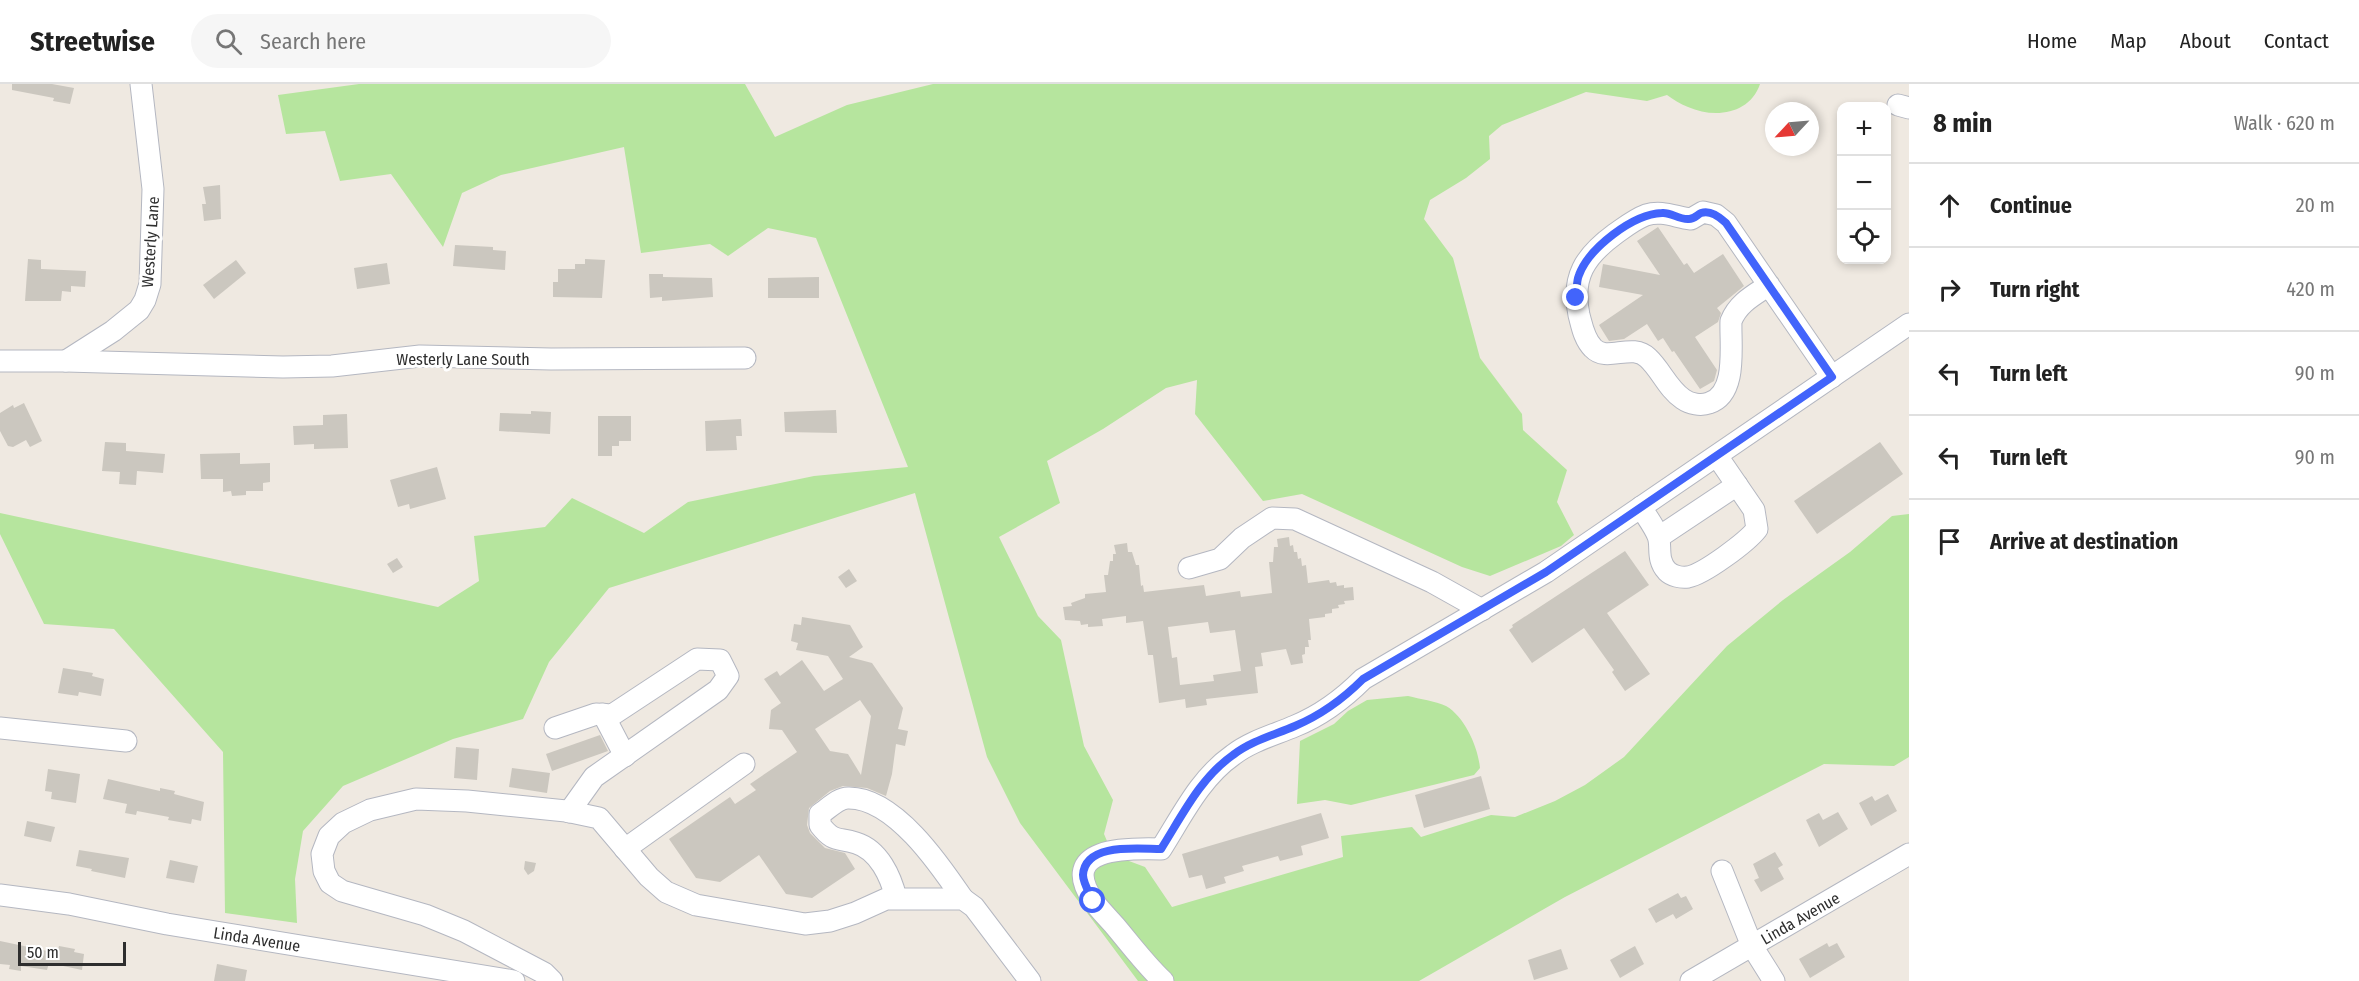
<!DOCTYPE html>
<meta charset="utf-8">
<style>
body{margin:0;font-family:"Fira Sans Condensed",sans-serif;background:#f6f6f6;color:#222}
.controls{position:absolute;right:18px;top:18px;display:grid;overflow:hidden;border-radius:12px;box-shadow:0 3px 9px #0003}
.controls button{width:54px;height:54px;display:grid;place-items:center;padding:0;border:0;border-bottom:2px solid #e0e0e0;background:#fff;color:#222;font:30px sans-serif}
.compass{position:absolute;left:1765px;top:18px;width:54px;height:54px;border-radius:50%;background:#fff;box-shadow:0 3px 9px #0003;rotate:244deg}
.scale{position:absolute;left:18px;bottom:15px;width:108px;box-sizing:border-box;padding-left:6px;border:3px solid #2e2e2e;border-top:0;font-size:16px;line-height:21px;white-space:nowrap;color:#2e2e2e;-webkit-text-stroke:4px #fff;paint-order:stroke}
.stop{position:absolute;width:18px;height:18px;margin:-14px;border:4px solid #4264fb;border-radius:50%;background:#fff}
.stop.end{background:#4264fb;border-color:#fff;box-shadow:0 2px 6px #0008}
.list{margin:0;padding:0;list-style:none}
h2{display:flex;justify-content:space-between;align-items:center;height:78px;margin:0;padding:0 24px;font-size:26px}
h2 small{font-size:20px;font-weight:400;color:#767676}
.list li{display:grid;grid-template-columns:39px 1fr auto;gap:18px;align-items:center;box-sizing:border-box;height:84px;padding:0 24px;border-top:2px solid #e0e0e0}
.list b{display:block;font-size:22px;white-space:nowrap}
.list em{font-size:20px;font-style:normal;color:#767676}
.icon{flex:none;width:33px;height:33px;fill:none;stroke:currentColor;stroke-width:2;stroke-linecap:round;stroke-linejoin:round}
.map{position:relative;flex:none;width:1909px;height:897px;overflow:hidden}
header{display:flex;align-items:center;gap:36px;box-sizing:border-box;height:84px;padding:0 30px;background:#fff;border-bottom:2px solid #e0e0e0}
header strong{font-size:28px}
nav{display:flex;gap:33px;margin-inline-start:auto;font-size:21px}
.search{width:420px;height:54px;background:#f6f6f6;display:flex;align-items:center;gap:15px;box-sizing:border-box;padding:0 21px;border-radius:33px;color:#767676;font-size:22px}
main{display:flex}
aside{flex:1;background:#fff}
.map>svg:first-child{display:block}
</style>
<header>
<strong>Streetwise</strong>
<div class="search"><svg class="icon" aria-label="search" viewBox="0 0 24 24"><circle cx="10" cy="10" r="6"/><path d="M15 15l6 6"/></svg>Search here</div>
<nav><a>Home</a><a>Map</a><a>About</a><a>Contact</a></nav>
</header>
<main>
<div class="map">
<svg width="1909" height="897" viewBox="0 0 1909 897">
<rect width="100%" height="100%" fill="#efe9e1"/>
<g fill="#b6e59e">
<path d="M359,0H745L775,53L847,21L933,0H1760C1750,30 1715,35 1688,23C1680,20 1673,15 1667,11L1647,17L1586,8L1502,41L1489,52L1490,75L1466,94L1430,116L1424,135L1453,174L1480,274L1522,330L1523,346L1567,386L1557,418L1574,451L1561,462L1490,492L1462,483L1302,410L1263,417L1195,330L1197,296L1166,304L1103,345L1047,377L1060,419L999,453L1038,532L1061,556L1084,662L1113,716L1104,750L1113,771L1145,783L1172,823L1343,773L1341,752L1412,743L1421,753L1491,731L1515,733L1555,717L1585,701L1624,673L1727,562L1783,516L1850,468L1892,432L1909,430V673L1894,682L1824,680L1565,813L1419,897H1138L1020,739L987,673L915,409L609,504L549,578L523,635L453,655L343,702L303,747L295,795L297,839L225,829L223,668L114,545L44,540L0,450V429L438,523L479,497L474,452L545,443L572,414L644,449L688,418L814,392L908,383L816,154L768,144L728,172L710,160L641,169L624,63L501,91L462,109L443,163L391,90L340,97L325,47L286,50L278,11Z"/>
<path d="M1408,612C1420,615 1435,617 1446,622C1465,633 1478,663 1480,684L1474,691L1351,721L1325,716L1297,720L1300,657L1334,640L1348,627L1367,616Z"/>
</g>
<g fill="#cbc7bf" fill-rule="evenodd">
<polygon points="12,0 52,0 74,4 70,20 53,17 54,14 12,6"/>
<polygon points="220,101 221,135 204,137 202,120 206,120 203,103"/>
<polygon points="1658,143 1684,181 1687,179 1694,189 1723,170 1744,202 1717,224 1721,229 1718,238 1695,253 1717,286 1714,297 1700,305 1674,267 1672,268 1663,254 1658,257 1647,240 1624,255 1609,257 1599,241 1643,211 1599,203 1603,180 1660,191 1637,157"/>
<polygon points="455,161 493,163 493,166 506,167 505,186 453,182"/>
<polygon points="28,175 41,176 41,185 86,187 85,203 71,202 71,208 62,207 61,217 25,217"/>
<polygon points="585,175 605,176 602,214 553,213 553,198 558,198 558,185 575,185 575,180 585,180"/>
<polygon points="236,176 246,189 214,215 203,201"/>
<polygon points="387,179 390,200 357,205 354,184"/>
<polygon points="649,190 663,190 663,193 712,194 713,213 662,217 662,213 650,214"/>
<polygon points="819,193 819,214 768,214 768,194"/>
<polygon points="24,319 42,357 30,363 26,356 13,363 8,362 0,347 0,329 13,321 14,324"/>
<polygon points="836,326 837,349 785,348 784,328"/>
<polygon points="531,327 551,328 550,350 499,347 500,329 531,330"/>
<polygon points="347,330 348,364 314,365 314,360 294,361 293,342 323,341 323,331"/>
<polygon points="598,332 631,332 631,357 619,357 619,362 612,362 612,372 598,372"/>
<polygon points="741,335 742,352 736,352 737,366 706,367 705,337"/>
<polygon points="105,358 126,359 126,367 165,370 163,389 137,387 136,401 119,400 120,388 102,387"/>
<polygon points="1880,358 1903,390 1817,450 1794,417"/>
<polygon points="240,369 240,380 270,379 270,398 263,399 263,407 246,407 246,411 232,412 231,407 223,408 223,395 201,395 200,370"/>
<polygon points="437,383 446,415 410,425 409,420 398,423 390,396"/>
<path d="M1289,453L1290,462L1293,461L1294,468H1297L1298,475L1301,474L1302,482L1306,481L1308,499L1329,496L1330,499L1336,498L1337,502L1344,501V504L1353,503L1354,516L1344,517L1345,520L1338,521L1339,524L1332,525V529L1325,530V533L1309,535L1311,556H1308L1309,563H1305V570L1302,571L1303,579L1291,581L1286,565L1261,569L1263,582L1255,583L1258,609L1206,615L1207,621L1186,624L1185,615L1159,619L1153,571H1148L1143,537L1126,539V532L1102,535L1103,542L1088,543V540L1081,541L1080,537L1065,536L1063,523L1072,522L1071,519L1085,514V510L1106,508L1104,491H1108L1110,477H1113V470H1116L1114,461L1127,459L1128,468H1132L1136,481H1139L1141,502L1143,501L1144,508L1204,501L1206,512L1240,507L1241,513L1272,509L1269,478H1273L1274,463H1278L1277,455ZM1208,538L1210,549L1235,546L1241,587L1213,591L1214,597L1180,601L1177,573L1172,574L1168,543Z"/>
<polygon points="1625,467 1649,501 1607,529 1650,590 1625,607 1612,588 1614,586 1584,544 1532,579 1509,546 1513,543 1512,541"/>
<polygon points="397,474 403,483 393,489 387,480"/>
<polygon points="849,485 857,497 846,504 838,493"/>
<path d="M802,533L850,541L863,563L849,573L872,579L903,624L898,645L908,647L905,662L896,660L892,690L886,712L867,704L843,702L830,707L809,724L807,741L810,749L825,764L845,769L855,785L812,814L786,810L759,771L720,798L696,794L669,755L730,713L735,720L756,706L750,700L797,668L782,646L769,645L771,626L781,619L764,595L777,587L780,592L802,576L824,607L843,595L828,572L796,566L798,559L791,557L794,540L801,541ZM860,616L871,632L861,691L848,670L830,667L815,645Z"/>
<polygon points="63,584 93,589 92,592 104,595 101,612 79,608 78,612 58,609"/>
<polygon points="600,651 608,667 552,687 546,670"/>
<polygon points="456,663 479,665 477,696 454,694"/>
<polygon points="512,684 550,689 547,709 509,703"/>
<polygon points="48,685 80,690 76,719 51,715 52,708 45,707"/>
<polygon points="1481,692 1490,725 1424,744 1415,711"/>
<polygon points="108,695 160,707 160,704 175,707 174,710 204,718 201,737 192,735 191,740 168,736 169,733 137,727 136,731 125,729 127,720 103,715"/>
<polygon points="1888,710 1897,727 1871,742 1859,719 1872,712 1875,717"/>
<polygon points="1838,728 1848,745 1819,763 1806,736 1819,729 1823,736"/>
<polygon points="1321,729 1329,754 1301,762 1303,771 1280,777 1278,772 1242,782 1244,787 1224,793 1226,799 1206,805 1202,791 1189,794 1182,770"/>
<polygon points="27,737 55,743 51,758 24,752"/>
<polygon points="79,766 129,774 125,794 91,787 92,785 76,782"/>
<polygon points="1775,768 1783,781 1778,784 1784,795 1761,808 1754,796 1759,794 1753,780"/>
<polygon points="170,776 198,782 194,799 166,794"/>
<polygon points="525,777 536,779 534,787 528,791 524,785"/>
<polygon points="1678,809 1681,814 1686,812 1693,825 1676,835 1673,830 1656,839 1648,825"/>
<polygon points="0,857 57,869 59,862 75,865 74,868 84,870 82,886 49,879 47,886 21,882 21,887 9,885 10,881 0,880"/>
<polygon points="1827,859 1829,863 1837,859 1845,873 1810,894 1799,875"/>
<polygon points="1635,862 1644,880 1620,894 1610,876"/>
<polygon points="1561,865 1568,885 1534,896 1528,876"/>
<polygon points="217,880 247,886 245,897 214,897"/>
</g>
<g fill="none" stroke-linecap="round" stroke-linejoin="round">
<defs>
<g id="minor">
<polyline points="1898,21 1909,24"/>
<path d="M1769,201C1754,211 1738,219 1731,237C1730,261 1738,310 1709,319C1701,322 1690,320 1683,315C1668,305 1661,286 1648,274C1632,258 1607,279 1593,264C1584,255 1582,242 1579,231C1571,193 1585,172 1615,150C1625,143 1635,135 1646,131C1662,126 1675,133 1691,135L1703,128L1716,131L1726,139L1832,293"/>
<polyline points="0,277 66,277 283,283 332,282 420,272 551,275 745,274"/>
<polyline points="66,277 113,247 139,226 145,216 150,200 153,105 141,0"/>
<path d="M1641,423C1646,432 1654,442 1658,452C1662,462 1656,475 1667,487C1672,492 1681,494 1688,493C1704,490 1747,458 1757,445L1754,426L1717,372"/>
<polyline points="1659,453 1737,401"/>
<polyline points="1189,484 1220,475 1242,454 1272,434 1295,435 1432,498 1482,526"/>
<polyline points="603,630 625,672"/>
<polyline points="0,644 126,657"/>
<polyline points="555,644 596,630 612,631 697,575 720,576 728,592 718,606 594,693 569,728"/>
<polyline points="625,765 744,680"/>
<polyline points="1722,787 1752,862 1774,897"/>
<polyline points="0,811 69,820 167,840 514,897"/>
<path d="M896,814C891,793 879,766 856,759C837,753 834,759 820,741V730C828,725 838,714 848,714C894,713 940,781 963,815"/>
<polyline points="552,897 544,889 464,847 425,831 342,807 330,799 324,787 322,770 329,752 343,739 370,726 416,715 467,717 566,727 599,734 649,793 666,808 696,821 805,840 830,837 855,829 886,815 963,815 974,823 1030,897"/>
<path d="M1163,897C1145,880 1131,861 1115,842C1108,834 1100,826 1094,818C1056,763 1127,764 1161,765C1182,732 1200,694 1233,671C1251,657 1274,651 1295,642C1322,631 1343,615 1363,595L1546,488L1909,240"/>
<polyline points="1691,897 1909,770"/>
</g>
</defs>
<use href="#minor" stroke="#b4b7c1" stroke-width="23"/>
<use href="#minor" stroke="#fff" stroke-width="21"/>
</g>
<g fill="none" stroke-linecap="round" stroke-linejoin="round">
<path stroke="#4264fb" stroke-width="8" d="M1093,817C1090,810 1083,799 1083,791C1085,758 1139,765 1161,765C1182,732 1200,694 1233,671C1251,657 1274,651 1295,642C1321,631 1343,615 1363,595L1546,488L1832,293L1726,139C1719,133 1711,126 1701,129C1697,131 1694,135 1689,135C1679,136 1671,128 1662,129C1633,130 1589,164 1579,191C1576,198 1577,207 1576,214"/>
</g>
<g text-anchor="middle" stroke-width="6" stroke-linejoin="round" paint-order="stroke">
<g font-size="16" fill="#2e2e2e" stroke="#fff">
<text transform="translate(150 158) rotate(-86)" y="6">Westerly Lane</text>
<text x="463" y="281">Westerly Lane South</text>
<text transform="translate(1800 834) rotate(-30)" y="6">Linda Avenue</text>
<text transform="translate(257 855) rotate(9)" y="6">Linda Avenue</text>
</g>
</g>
</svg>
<div class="controls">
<button>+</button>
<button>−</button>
<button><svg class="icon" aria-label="locate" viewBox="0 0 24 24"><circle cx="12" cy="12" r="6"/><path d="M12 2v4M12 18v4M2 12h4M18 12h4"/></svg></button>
</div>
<svg class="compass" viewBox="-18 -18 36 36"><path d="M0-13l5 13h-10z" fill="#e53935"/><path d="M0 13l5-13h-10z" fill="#767676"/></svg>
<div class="scale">50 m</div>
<div class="stop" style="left:1093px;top:817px"></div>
<div class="stop end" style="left:1576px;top:214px"></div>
</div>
<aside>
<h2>8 min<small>Walk · 620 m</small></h2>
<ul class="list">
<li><svg class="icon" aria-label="ahead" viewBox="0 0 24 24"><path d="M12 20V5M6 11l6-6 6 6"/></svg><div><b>Continue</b></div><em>20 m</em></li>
<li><svg class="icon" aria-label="right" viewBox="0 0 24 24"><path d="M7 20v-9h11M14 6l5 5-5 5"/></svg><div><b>Turn right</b></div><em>420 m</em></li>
<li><svg class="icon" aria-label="left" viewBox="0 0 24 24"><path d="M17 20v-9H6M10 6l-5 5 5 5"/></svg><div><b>Turn left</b></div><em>90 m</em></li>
<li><svg class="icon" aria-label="left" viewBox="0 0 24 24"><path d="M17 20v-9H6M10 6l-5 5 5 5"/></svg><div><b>Turn left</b></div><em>90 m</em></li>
<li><svg class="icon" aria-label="arrive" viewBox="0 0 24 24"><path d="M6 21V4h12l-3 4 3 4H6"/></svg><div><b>Arrive at destination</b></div></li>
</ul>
</aside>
</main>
